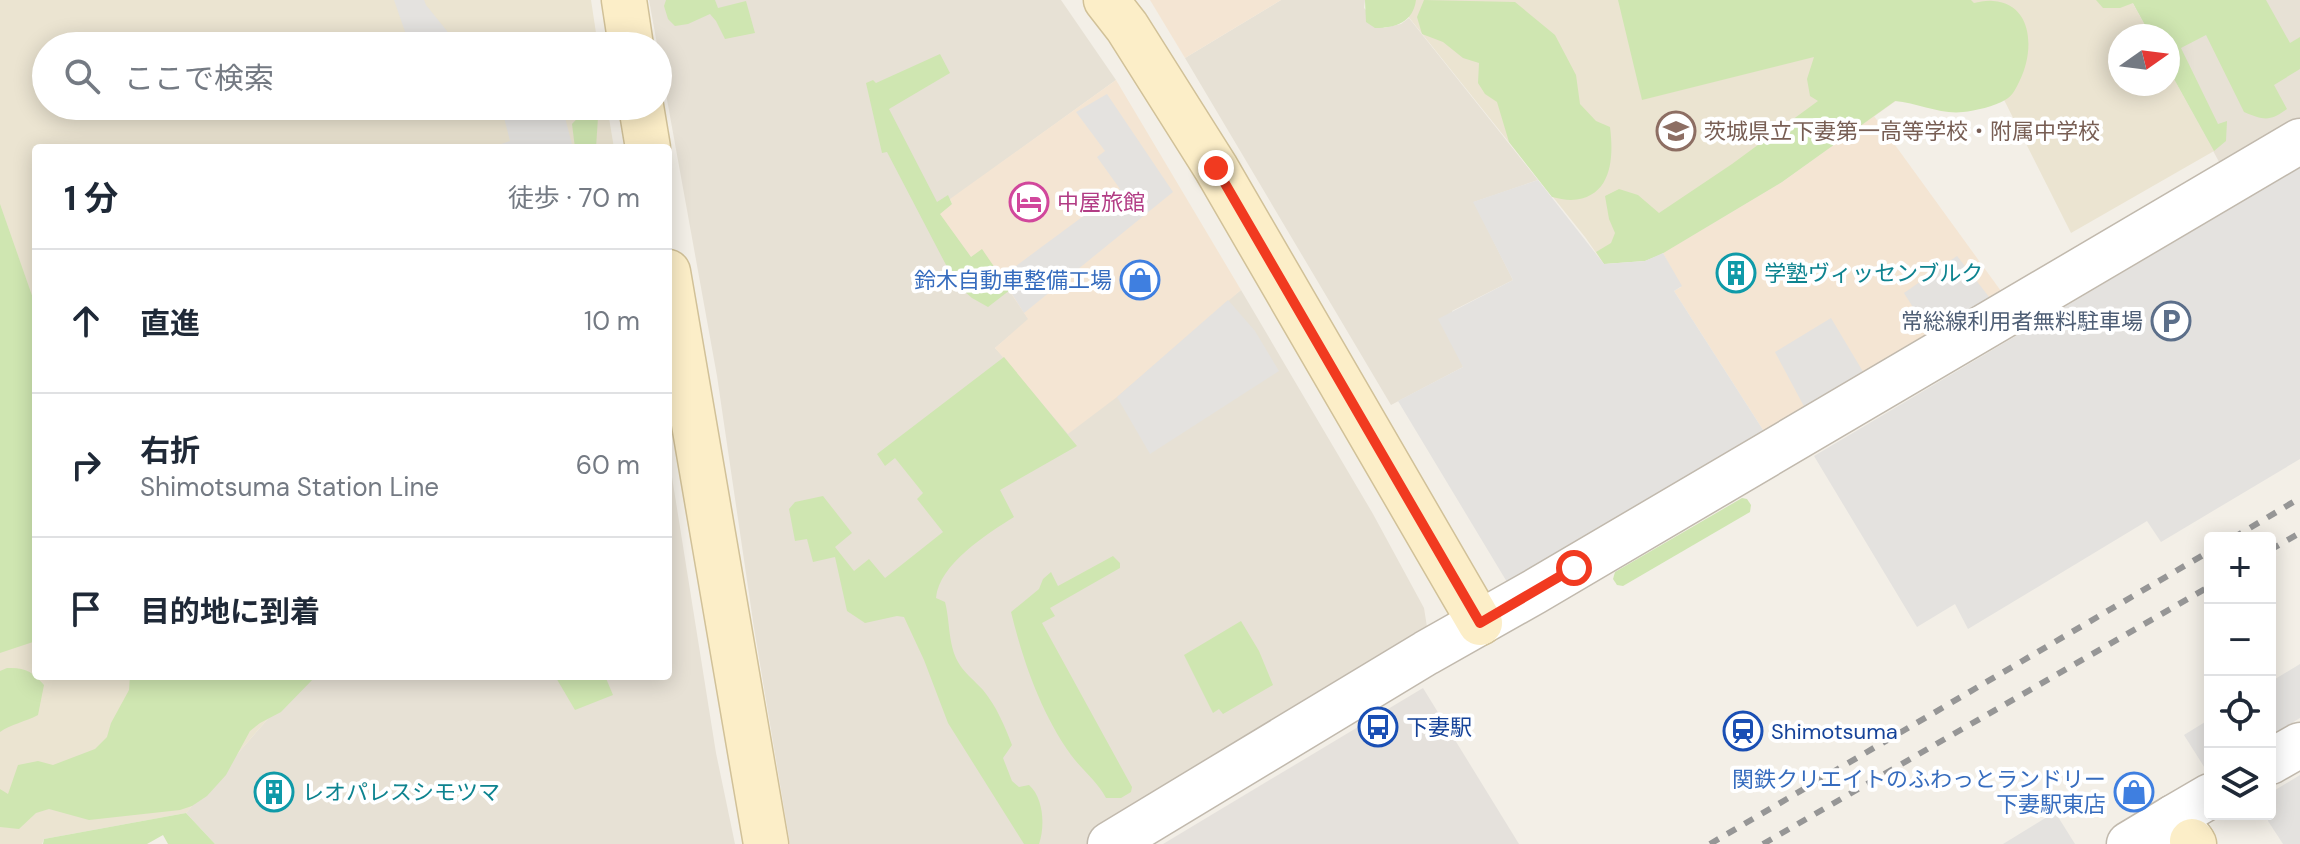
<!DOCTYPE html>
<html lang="ja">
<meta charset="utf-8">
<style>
body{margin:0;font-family:"DM Sans","Noto Sans JP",sans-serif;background:#f6f6f7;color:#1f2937}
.controls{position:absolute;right:24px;bottom:24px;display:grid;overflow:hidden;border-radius:8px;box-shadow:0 4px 20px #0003}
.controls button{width:72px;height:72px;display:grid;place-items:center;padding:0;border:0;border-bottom:2px solid #e0e1e3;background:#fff;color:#1f2937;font:40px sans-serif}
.compass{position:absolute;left:2108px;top:24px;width:72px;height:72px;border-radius:50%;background:#fff;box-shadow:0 4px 20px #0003;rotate:76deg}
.stop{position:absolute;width:24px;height:24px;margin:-18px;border:6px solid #f13a20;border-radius:50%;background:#fff}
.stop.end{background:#f13a20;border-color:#fff;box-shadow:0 2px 8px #0008}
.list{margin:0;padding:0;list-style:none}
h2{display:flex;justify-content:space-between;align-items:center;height:104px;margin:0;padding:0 32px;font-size:34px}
h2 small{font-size:26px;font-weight:400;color:#747a83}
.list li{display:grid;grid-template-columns:52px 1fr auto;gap:24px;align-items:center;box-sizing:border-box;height:144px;padding:0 32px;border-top:2px solid #e0e1e3}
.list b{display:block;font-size:30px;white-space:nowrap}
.list p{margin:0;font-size:26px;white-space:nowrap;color:#747a83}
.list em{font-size:26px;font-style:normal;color:#747a83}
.icon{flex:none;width:44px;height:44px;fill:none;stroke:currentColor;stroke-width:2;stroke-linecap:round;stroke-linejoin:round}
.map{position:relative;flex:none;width:2300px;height:844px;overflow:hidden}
.search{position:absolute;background:#fff;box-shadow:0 4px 20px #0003;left:32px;top:32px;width:640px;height:88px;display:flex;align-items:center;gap:20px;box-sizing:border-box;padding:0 28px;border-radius:44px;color:#747a83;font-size:30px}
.panel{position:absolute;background:#fff;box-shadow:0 4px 20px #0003;left:32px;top:144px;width:640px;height:536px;border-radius:8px}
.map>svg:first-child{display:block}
</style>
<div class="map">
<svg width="2300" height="844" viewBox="0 0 2300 844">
<rect width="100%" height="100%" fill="#f3efe7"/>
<g fill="#e7e1d5">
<polygon points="649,0 1061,0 1116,80 950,200 971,257 982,249 1029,320 995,348 1004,357 1228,300 1241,290 1373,514 1424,608 1427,627 1110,844 790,844 754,628 717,376"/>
<polygon points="1281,0 1365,0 1364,8 1384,28 1401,24 1409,18 1538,180 1474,202 1513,280 1452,311 1463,367 1391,405 1185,58"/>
<polygon points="2131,0 2300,0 2300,167 2269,186 2257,166 2230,182 2168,68 2168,36 2151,36"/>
<polygon points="668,452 716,753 735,844 215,844 186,813 305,676 668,676"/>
</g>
<g fill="#f4e5d3">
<polygon points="1150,0 1281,0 1185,58"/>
<polygon points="1116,80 1241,290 1117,397 1068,434 995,348 1028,319 982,250 971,257 939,214 952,204 950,199"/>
<polygon points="1874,116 2014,309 1765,433 1674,291 1681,287 1663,253 1782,182"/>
</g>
<polygon fill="#e5e1dc" points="1423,688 1519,844 1163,844"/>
<g fill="#ebe4d1">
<polygon points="0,0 591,0 598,46 46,46 46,106 607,106 614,148 36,148 36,676 305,676 186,813 44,839 42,844 0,844"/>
<polygon points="1395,0 2131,0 2151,36 2120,36 2120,84 2168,84 2168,68 2214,151 2071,233 1990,72 1907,93 1782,182 1660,255 1604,264 1585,237"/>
</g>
<g fill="#cfe6b1">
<polygon points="666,0 715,0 718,8 746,1 755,33 725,39 716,21 710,14 688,24 675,26 668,19 664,6"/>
<path d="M1365,0H1416C1413,22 1396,28 1375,28L1366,22Z"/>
<path d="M1424,0L1515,2L1555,35L1576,75L1580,104L1596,121L1610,127C1614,158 1612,198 1571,200C1565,200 1558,198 1552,197L1509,142L1497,102L1485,94L1478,83L1479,63L1463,58L1443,42L1422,34L1417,17Z"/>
<path d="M1618,0H1971L1974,3C1980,2 1987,0 1993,1C2034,4 2034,52 2020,80C2016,88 2013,96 2005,100C1995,106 1975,111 1963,112C1942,115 1918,103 1895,101L1782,182L1660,255L1645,261L1604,264L1596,252L1611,243L1615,233L1609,219L1605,196L1619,189L1638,195L1659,213L1732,164L1818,101L1810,96L1807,79L1814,57L1642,100Z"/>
<path d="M2096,0H2266L2290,43L2300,37V69L2274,85L2287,109C2269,122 2264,120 2244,112L2206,35L2181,48L2218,124L2227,121L2226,141L2214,151L2168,68V36H2151L2133,3L2120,8H2103Z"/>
<polygon points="940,54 950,73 889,109 937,202 948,195 952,204 940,214 971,257 982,249 1010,290 988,307 972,298 956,284 887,152 882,153 866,83 873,80 876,83"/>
<polygon points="587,108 598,117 596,148 575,148 572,124"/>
<polygon points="0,204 36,307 36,641 0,653"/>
<path d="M1004,357L1077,446L1000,490L1014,517C987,534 939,564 936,598L945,602C950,621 948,644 958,662C964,673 975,681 983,690C997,707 1004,725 1012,745L1003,758L1012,781L1019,787L1029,785C1044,798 1045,827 1039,844H1024L948,723L924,660L904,617L897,616L865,623L847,611L835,557L813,562L807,539L795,541L789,509L795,502L823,496L852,533L835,547L854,571L869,559L885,578L943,532L917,499L923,493L895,458L885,466L877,454Z"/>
<polygon points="1742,498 1747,499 1751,505 1750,512 1623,586 1617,585 1613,579 1615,572"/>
<path d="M1113,556L1120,563V568L1050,608L1055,616L1042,623L1132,787L1131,792L1121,798H1106C1097,781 1082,770 1071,755C1041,713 1023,661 1011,612L1039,589L1043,579L1051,572L1058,586Z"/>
<polygon points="1241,621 1259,651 1273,685 1223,714 1219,709 1213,713 1184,655"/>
<path d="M7,668C25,667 33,672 44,685L38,715C25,722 11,724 0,732V671Z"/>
<polygon points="130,676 316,676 281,712 260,723 250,731 226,775 207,796 192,806 180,810 89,820 49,809 36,813 19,829 0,827 0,789 8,794 18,765 38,761 53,765 95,749 107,737 111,723 129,690"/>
<polygon points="555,676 605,676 613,695 575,710"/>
<polygon points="186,813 215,844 168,844 163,835 147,844 43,844 44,839"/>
</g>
<g fill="#e4e2df">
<polygon points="394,0 424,0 426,5 447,31 453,46 410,46"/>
<polygon points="1107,94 1173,192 1024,313 1001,277 1120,189 1097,157 1105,151 1076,112"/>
<polygon points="501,106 562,106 573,148 489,148 510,141"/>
<polygon points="2300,167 2300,459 2161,542 2147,521 1968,629 1955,604 1917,627 1814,456"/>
<polygon points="1538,180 1604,264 1645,261 1663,253 1682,286 1674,291 1765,433 1507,582 1398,401 1463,367 1438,319 1513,280 1473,202"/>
<polygon points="1957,256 1993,302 1935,342 1904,293"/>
<polygon points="1228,300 1255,331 1279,371 1150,454 1117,397"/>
<polygon points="1831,318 1865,375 1807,412 1775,352"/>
<polygon points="2300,664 2300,718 2270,736 2270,682"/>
<polygon points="2210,719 2210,772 2208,773 2184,735"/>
<polygon points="2300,775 2300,844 2283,844 2268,821 2275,790"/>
<polygon points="2055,812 2075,844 2003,844"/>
</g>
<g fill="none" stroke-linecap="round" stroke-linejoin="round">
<defs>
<g id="street">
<polyline points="2270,762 2300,745"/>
<polyline points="2174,817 2210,796"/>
<polyline points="1110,844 1426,653 1534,592 2300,141"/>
<polyline points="2129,844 2174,817 2192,841"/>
</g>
<g id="secondary">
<polyline points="624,0 631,46"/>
<polyline points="1106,0 1127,27 1216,168 1480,623"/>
<polyline points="641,106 648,148"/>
<polyline points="668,272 766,844"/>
<polyline points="2192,841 2194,844"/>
</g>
</defs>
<use href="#street" stroke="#c1b9ad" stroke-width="47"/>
<use href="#secondary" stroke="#d1c198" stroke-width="47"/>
<use href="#street" stroke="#fff" stroke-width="44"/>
<use href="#secondary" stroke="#fceec8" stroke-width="44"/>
<g stroke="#969696" stroke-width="6" stroke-dasharray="10 10" stroke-linecap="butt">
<polyline points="2233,538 2300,498"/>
<polyline points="2270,550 2300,533"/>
<polyline points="1710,844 2210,551"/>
<polyline points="1763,844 2210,586"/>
</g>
</g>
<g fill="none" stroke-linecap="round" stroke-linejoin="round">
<polyline stroke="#f13a20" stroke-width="10" points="1216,168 1480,623 1574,568"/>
</g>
<defs>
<symbol id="school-ring" viewBox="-11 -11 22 22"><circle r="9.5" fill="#fff" stroke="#8d6e63" stroke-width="1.5"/><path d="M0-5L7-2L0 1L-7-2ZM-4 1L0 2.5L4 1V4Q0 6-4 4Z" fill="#8d6e63"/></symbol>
<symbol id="hotel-ring" viewBox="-11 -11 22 22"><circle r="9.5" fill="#fff" stroke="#d1479c" stroke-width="1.5"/><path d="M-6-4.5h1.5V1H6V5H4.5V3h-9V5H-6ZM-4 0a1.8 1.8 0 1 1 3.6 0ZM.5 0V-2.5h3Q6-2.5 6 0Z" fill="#d1479c"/></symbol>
<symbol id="building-ring" viewBox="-11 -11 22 22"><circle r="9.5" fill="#fff" stroke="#0f9aa8" stroke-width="1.5"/><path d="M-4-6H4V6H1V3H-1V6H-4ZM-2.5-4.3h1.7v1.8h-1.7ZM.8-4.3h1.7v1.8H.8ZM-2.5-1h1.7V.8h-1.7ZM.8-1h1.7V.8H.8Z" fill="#0f9aa8"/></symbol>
<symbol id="shop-ring" viewBox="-11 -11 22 22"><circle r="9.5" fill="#fff" stroke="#3f7fe0" stroke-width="1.5"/><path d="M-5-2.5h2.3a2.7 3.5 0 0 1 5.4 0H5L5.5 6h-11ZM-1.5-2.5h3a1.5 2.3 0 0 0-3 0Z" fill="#3f7fe0"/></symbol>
<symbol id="parking-ring" viewBox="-11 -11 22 22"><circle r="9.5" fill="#fff" stroke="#5c6f8a" stroke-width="1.5"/><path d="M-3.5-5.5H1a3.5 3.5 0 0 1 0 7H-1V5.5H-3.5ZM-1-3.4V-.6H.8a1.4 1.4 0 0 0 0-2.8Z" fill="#5c6f8a"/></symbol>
<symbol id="bus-ring" viewBox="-11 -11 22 22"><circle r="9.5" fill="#fff" stroke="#1a4fb4" stroke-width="1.5"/><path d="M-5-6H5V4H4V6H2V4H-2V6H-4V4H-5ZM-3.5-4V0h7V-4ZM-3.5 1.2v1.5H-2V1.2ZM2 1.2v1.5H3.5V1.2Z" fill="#1a4fb4"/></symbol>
<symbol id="station-ring" viewBox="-11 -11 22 22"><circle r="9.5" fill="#fff" stroke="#1a4fb4" stroke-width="1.5"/><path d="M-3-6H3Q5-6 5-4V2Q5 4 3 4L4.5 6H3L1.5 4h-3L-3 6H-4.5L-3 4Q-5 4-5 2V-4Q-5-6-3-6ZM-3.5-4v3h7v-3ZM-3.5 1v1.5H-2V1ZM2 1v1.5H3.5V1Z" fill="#1a4fb4"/></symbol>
</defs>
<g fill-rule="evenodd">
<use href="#school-ring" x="1654" y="109" width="44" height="44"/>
<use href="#hotel-ring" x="1007" y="180" width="44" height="44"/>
<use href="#building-ring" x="1714" y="251" width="44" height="44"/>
<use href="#shop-ring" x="1118" y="258" width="44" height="44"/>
<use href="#parking-ring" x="2149" y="299" width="44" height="44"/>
<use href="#bus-ring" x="1356" y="705" width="44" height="44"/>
<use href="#station-ring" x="1721" y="709" width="44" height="44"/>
<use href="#building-ring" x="252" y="770" width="44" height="44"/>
<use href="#shop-ring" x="2112" y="770" width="44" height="44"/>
</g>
<g text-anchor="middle" stroke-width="8" stroke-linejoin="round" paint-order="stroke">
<g font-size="22" fill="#785e54" stroke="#fff" text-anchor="start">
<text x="1704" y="139">茨城県立下妻第一高等学校・附属中学校</text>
</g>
<g font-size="22" fill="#b23c85" stroke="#fff" text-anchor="start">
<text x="1057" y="210">中屋旅館</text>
</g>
<g font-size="22" fill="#0d838f" stroke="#fff" text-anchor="start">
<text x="1764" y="281">学塾ヴィッセンブルク</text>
<text x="302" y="800">レオパレスシモツマ</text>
</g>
<g font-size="22" fill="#366cbe" stroke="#fff" text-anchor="end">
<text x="1112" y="288">鈴木自動車整備工場</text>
<text x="2106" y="787">関鉄クリエイトのふわっとランドリー<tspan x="2106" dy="25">下妻駅東店</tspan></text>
</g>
<g font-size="22" fill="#4e5e75" stroke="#fff" text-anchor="end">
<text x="2143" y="329">常総線利用者無料駐車場</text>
</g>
<g font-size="22" fill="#164399" stroke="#fff" text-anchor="start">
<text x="1406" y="735">下妻駅</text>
<text x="1771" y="739">Shimotsuma</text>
</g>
</g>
</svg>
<div class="controls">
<button>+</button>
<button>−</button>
<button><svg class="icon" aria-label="locate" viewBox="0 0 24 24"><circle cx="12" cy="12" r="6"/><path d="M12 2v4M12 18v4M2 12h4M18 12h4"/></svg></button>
<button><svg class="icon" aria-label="layers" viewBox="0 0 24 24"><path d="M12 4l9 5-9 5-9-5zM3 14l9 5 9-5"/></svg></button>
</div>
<svg class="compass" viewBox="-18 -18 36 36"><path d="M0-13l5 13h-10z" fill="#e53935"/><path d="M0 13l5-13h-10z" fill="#747a83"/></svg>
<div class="stop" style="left:1574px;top:568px"></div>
<div class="stop end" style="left:1216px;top:168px"></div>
<div class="search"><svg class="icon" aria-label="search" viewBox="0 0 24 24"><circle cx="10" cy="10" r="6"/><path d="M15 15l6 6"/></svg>ここで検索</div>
<section class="panel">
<h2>1 分<small>徒歩 · 70 m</small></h2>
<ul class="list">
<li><svg class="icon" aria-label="ahead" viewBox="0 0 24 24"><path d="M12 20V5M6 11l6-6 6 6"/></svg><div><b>直進</b></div><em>10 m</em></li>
<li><svg class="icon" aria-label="right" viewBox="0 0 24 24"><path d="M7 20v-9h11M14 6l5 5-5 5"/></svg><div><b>右折</b><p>Shimotsuma Station Line</p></div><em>60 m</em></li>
<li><svg class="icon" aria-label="arrive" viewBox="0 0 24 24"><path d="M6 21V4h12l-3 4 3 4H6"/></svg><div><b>目的地に到着</b></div></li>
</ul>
</section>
</div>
